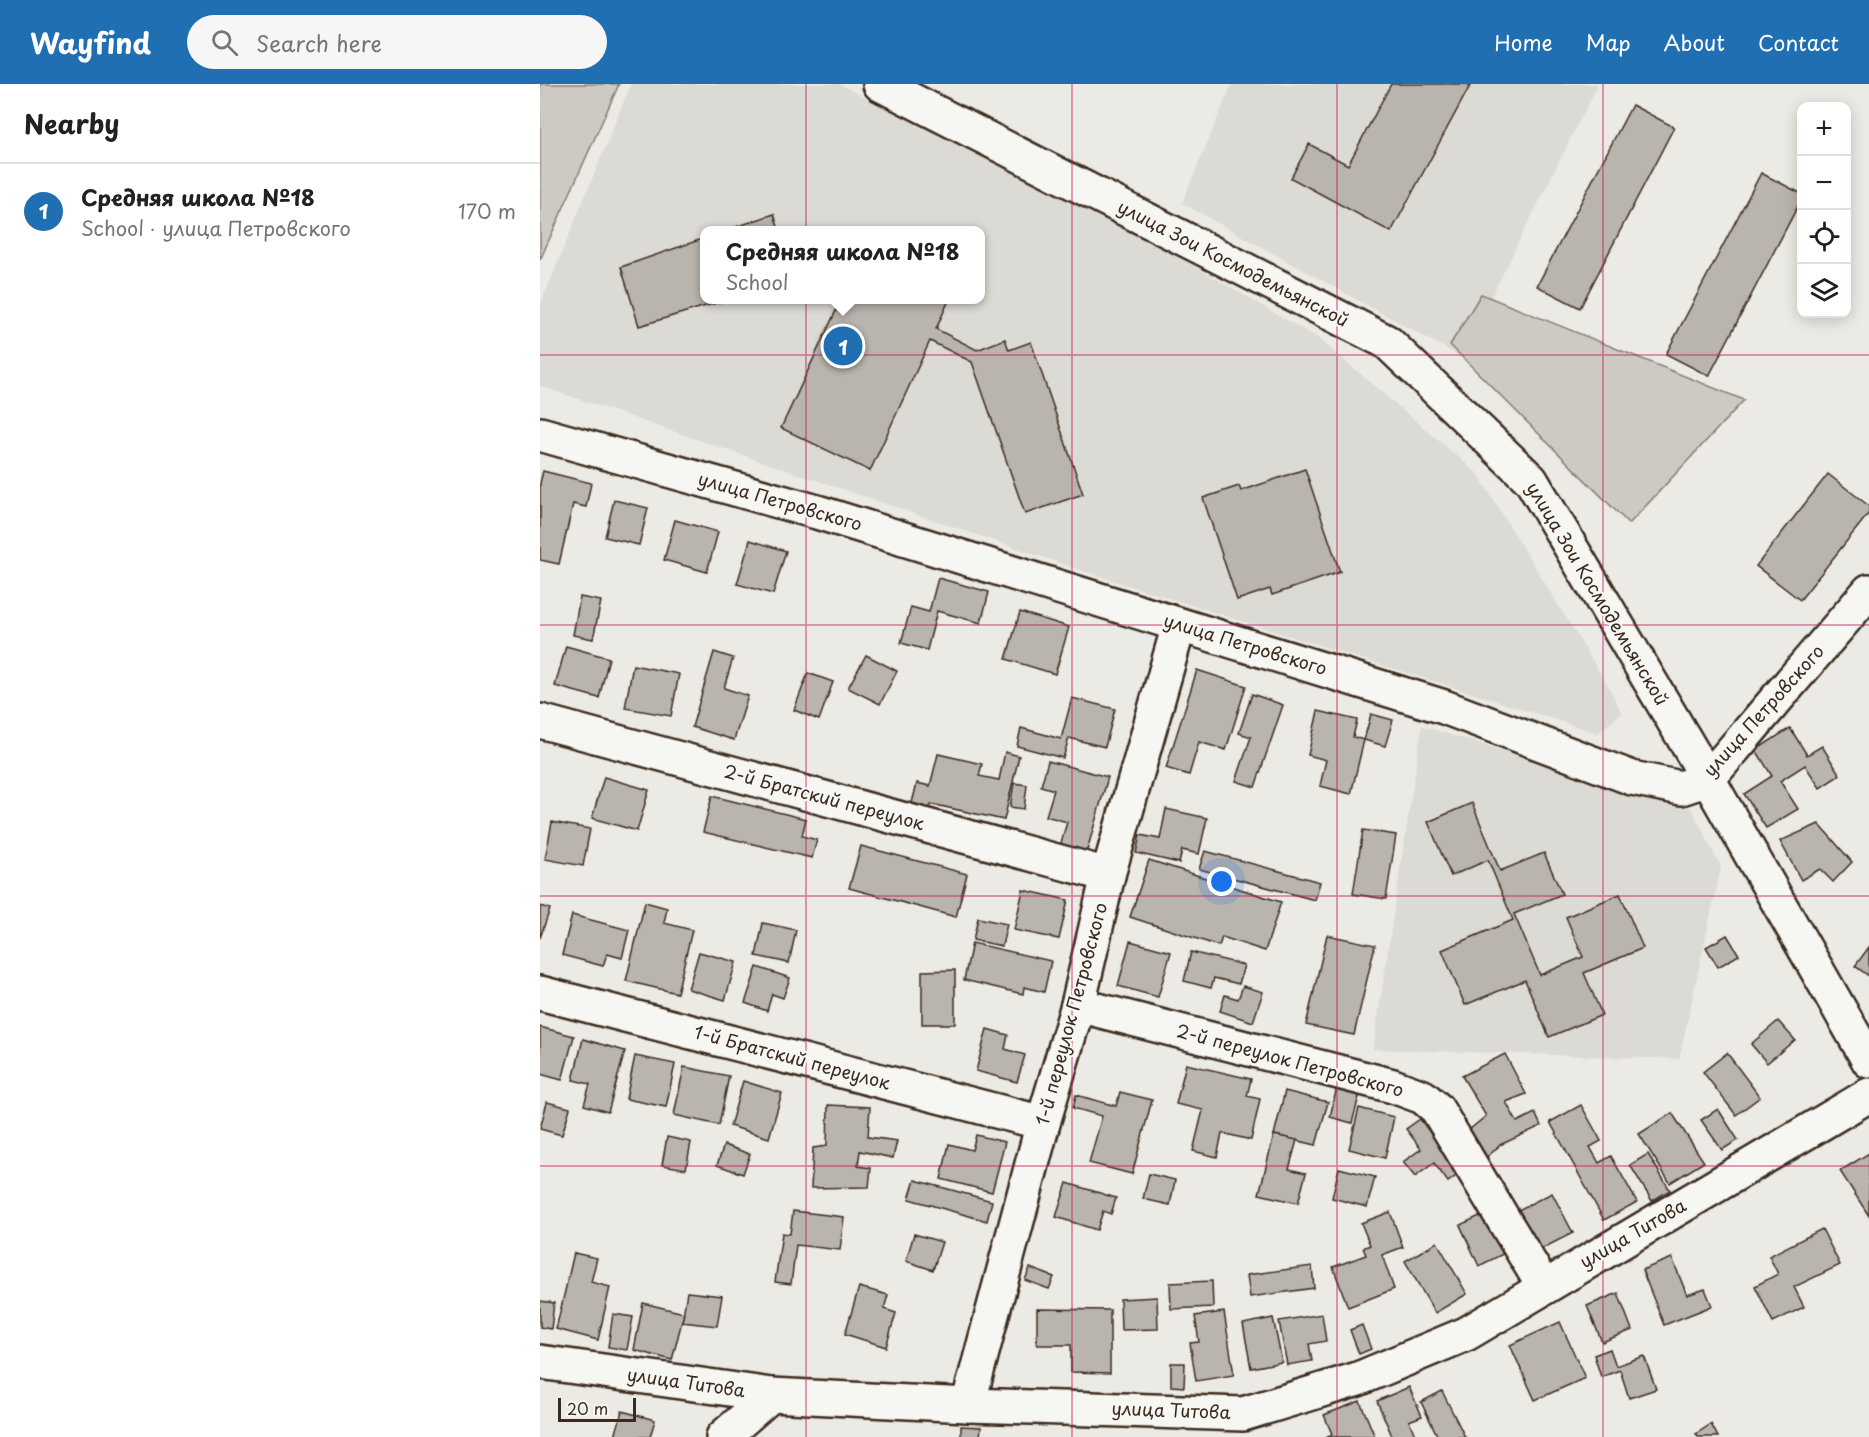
<!DOCTYPE html>
<meta charset="utf-8">
<style>
body{margin:0;font-family:"Playpen Sans",sans-serif;background:#f6f6f6;color:#202124}
.controls{position:absolute;right:18px;top:18px;display:grid;overflow:hidden;border-radius:12px;box-shadow:0 3px 15px #0003}
.controls button{width:54px;height:54px;display:grid;place-items:center;padding:0;border:0;border-bottom:2px solid #e0e0e0;background:#fff;color:#202124;font:30px sans-serif}
.scale{position:absolute;left:18px;bottom:15px;width:78px;box-sizing:border-box;padding-left:6px;border:3px solid #3b2a1e;border-top:0;font-size:16px;line-height:21px;white-space:nowrap;color:#3b2a1e;-webkit-text-stroke:4px #f6f6f2;paint-order:stroke}
.you{position:absolute;left:682px;top:798px;width:21px;height:21px;margin:-15px;border:4px solid #fff;border-radius:50%;background:#1a73e8;box-shadow:0 0 0 9px #1a73e833}
.badge{display:grid;place-items:center;width:39px;height:39px;border-radius:50%;background:#1f6fb2;color:#fff;font-size:20px;font-weight:700}
.pin{position:absolute;translate:-50% -50%;border:3px solid #fff;box-shadow:0 2px 6px #0006}
.popup{position:absolute;left:160px;top:142px;width:285px;height:78px;box-sizing:border-box;display:grid;place-content:center;border-radius:12px;background:#fff;filter:drop-shadow(0 2px 4px #0005);font-size:20px;white-space:nowrap;color:#757577}
.popup b{font-size:22px;color:#202124}
.popup::after{content:'';position:absolute;left:50%;top:100%;margin-left:-12px;border:12px solid transparent;border-top-color:#fff}
.list{margin:0;padding:0;list-style:none}
h2{display:flex;justify-content:space-between;align-items:center;height:78px;margin:0;padding:0 24px;font-size:26px}
h2 small{font-size:20px;font-weight:400;color:#757577}
.list li{display:grid;grid-template-columns:39px 1fr auto;gap:18px;align-items:center;box-sizing:border-box;height:96px;padding:0 24px;border-top:2px solid #e0e0e0}
.list b{display:block;font-size:22px;white-space:nowrap}
.list p{margin:0;font-size:20px;white-space:nowrap;color:#757577}
.list em{font-size:20px;font-style:normal;color:#757577}
.icon{flex:none;width:33px;height:33px;fill:none;stroke:currentColor;stroke-width:2;stroke-linecap:round;stroke-linejoin:round}
.map{position:relative;flex:none;width:1329px;height:1353px;overflow:hidden}
header{display:flex;align-items:center;gap:36px;box-sizing:border-box;height:84px;padding:0 30px;background:#1f6fb2;color:#fff}
header strong{font-size:28px}
nav{display:flex;gap:33px;margin-inline-start:auto;font-size:21px}
.search{width:420px;height:54px;background:#f6f6f6;display:flex;align-items:center;gap:15px;box-sizing:border-box;padding:0 21px;border-radius:33px;color:#757577;font-size:22px}
main{display:flex}
aside{flex:1;background:#fff}
.map>svg:first-child{display:block}
</style>
<header>
<strong>Wayfind</strong>
<div class="search"><svg class="icon" aria-label="search" viewBox="0 0 24 24"><circle cx="10" cy="10" r="6"/><path d="M15 15l6 6"/></svg>Search here</div>
<nav><a>Home</a><a>Map</a><a>About</a><a>Contact</a></nav>
</header>
<main>
<aside>
<h2>Nearby<small></small></h2>
<ul class="list">
<li><span class="badge">1</span><div><b>Средняя школа №18</b><p>School · улица Петровского</p></div><em>170 m</em></li>
</ul>
</aside>
<div class="map">
<svg width="1329" height="1353" viewBox="0 0 1329 1353">
<rect width="100%" height="100%" fill="#ebeae5"/>
<filter id="ink" filterUnits="userSpaceOnUse"><feTurbulence type="fractalNoise" baseFrequency=".0167" numOctaves="2"/><feDisplacementMap in="SourceGraphic" scale="12" xChannelSelector="R" yChannelSelector="G"/><feConvolveMatrix kernelMatrix="1 2 1 2 8 2 1 2 1" color-interpolation-filters="sRGB"/></filter>
<g filter="url(#ink)">
<g fill="#dcdad4" fill-rule="evenodd">
<path d="M91,0H299L633,170L778,254L937,389L1068,602L1082,629L1058,649L546,488L0,302V222ZM165,146H441V216H165Z"/>
<polygon points="692,0 1058,0 921,273 642,119"/>
<polygon points="882,642 1151,724 1181,783 1139,975 833,965"/>
</g>
<g fill="#cdcac4" stroke="#847a71" stroke-width="1.5">
<polygon points="0,0 79,0 0,176"/>
<polygon points="941,210 1204,316 1089,440 910,261"/>
</g>
<g fill="#bab4ae" stroke="#3b2a1e" stroke-width="1.5">
<polygon points="851,0 931,0 851,148 751,94 769,60 808,81"/>
<polygon points="1092,21 1134,43 1040,224 997,202"/>
<polygon points="1221,89 1262,110 1262,114 1169,292 1126,270"/>
<polygon points="234,130 239,146 187,146"/>
<polygon points="165,154 165,216 186,216 99,242 81,183"/>
<polygon points="301,216 409,216 396,245 437,266 465,255 469,266 491,258 543,410 485,430 432,278 390,257 330,387 241,344"/>
<polygon points="765,385 800,488 732,511 730,505 697,516 663,414 699,402 701,407"/>
<polygon points="3,387 51,399 46,423 33,420 19,480 0,476 0,399"/>
<polygon points="1288,390 1329,422 1329,429 1260,516 1216,482"/>
<polygon points="74,416 108,424 99,461 65,453"/>
<polygon points="135,436 178,448 167,488 124,476"/>
<polygon points="210,456 246,467 233,510 197,500"/>
<polygon points="398,494 449,508 441,539 397,527 387,566 361,559 371,523 389,528"/>
<polygon points="40,513 61,517 53,555 33,551"/>
<polygon points="480,528 529,543 515,590 466,575"/>
<polygon points="26,562 69,574 59,614 15,602"/>
<polygon points="174,568 193,574 184,604 208,612 194,656 152,643"/>
<polygon points="326,571 357,587 340,620 308,604"/>
<polygon points="93,581 139,590 131,632 85,624"/>
<polygon points="657,586 706,602 686,666 659,658 649,691 626,684"/>
<polygon points="268,589 293,598 279,636 254,626"/>
<polygon points="712,610 743,621 715,703 696,697 711,653 699,649"/>
<polygon points="532,614 575,625 565,663 529,654 523,674 477,662 481,644 521,655"/>
<polygon points="778,627 817,636 813,653 824,656 811,710 780,702 786,676 768,671"/>
<polygon points="831,630 853,636 845,662 824,656"/>
<polygon points="1250,644 1267,671 1282,662 1300,691 1280,704 1265,681 1240,697 1258,725 1226,744 1204,710 1232,692 1216,666"/>
<polygon points="465,668 479,672 464,736 391,720 387,735 369,731 377,699 390,702 398,670 442,680 439,692 459,696"/>
<polygon points="508,677 568,693 546,770 520,763 527,738 506,732 514,706 501,702"/>
<polygon points="64,693 109,706 97,747 52,734"/>
<polygon points="474,699 487,701 484,725 470,723"/>
<polygon points="172,712 266,735 262,752 277,756 272,774 163,748"/>
<polygon points="932,719 960,787 1004,769 1022,810 974,830 1000,891 1043,873 1026,833 1080,810 1103,864 1044,889 1062,931 1009,953 985,896 925,921 902,866 973,836 948,776 911,792 888,738"/>
<polygon points="626,725 667,734 659,770 642,766 639,779 596,769 600,751 620,755"/>
<polygon points="12,738 50,745 43,782 5,775"/>
<polygon points="1279,740 1312,778 1293,798 1280,785 1261,796 1240,757"/>
<polygon points="823,746 856,751 846,815 813,810"/>
<polygon points="321,762 427,790 416,833 309,804"/>
<polygon points="665,767 780,798 775,816 659,785"/>
<polygon points="609,776 741,818 725,867 682,853 679,862 590,833"/>
<polygon points="483,806 528,816 519,855 474,846"/>
<polygon points="105,818 127,824 124,839 152,846 137,909 86,897"/>
<polygon points="0,822 10,825 0,854"/>
<polygon points="32,831 89,846 82,874 67,870 63,882 22,871"/>
<polygon points="438,834 467,840 462,862 433,856"/>
<polygon points="223,839 256,846 249,879 216,872"/>
<polygon points="787,851 835,861 814,951 766,941"/>
<polygon points="1187,851 1199,871 1178,883 1166,863"/>
<polygon points="590,857 631,868 618,913 578,902"/>
<polygon points="432,859 511,877 504,908 484,903 483,910 424,896"/>
<polygon points="1329,863 1329,892 1315,882"/>
<polygon points="159,868 196,878 185,916 148,905"/>
<polygon points="651,868 704,881 699,900 674,894 671,904 644,897"/>
<polygon points="217,883 250,894 243,914 232,910 227,927 205,919"/>
<polygon points="415,886 415,940 382,940 382,887"/>
<polygon points="703,902 723,908 713,938 680,927 685,911 698,915"/>
<polygon points="1238,937 1255,956 1227,979 1211,960"/>
<polygon points="0,943 34,952 22,996 0,990"/>
<polygon points="447,945 468,951 465,965 485,971 477,998 436,987"/>
<polygon points="43,955 85,967 68,1028 44,1021 50,1000 33,996"/>
<polygon points="1187,969 1220,1013 1196,1031 1163,988"/>
<polygon points="965,970 986,1010 966,1018 977,1038 995,1029 1001,1042 960,1061 947,1073 924,1050 946,1032 922,992"/>
<polygon points="95,972 135,980 126,1023 86,1015"/>
<polygon points="646,980 711,995 707,1012 720,1015 711,1056 682,1049 677,1073 653,1067 663,1026 636,1020"/>
<polygon points="144,983 189,992 179,1041 134,1031"/>
<polygon points="203,997 242,1009 229,1054 190,1042"/>
<polygon points="797,1003 820,1009 812,1039 790,1033"/>
<polygon points="745,1007 788,1018 776,1061 734,1051"/>
<polygon points="580,1008 612,1016 592,1090 549,1079 562,1032 533,1024 536,1011 576,1022"/>
<polygon points="7,1018 30,1024 22,1051 0,1045"/>
<polygon points="288,1021 330,1023 328,1053 357,1057 353,1074 320,1067 318,1082 331,1084 329,1103 271,1104 273,1064 287,1062"/>
<polygon points="1041,1021 1061,1057 1050,1063 1059,1079 1071,1072 1097,1118 1064,1136 1010,1038"/>
<polygon points="819,1024 854,1033 845,1074 809,1065"/>
<polygon points="1178,1025 1198,1056 1182,1066 1161,1036"/>
<polygon points="1132,1029 1164,1078 1130,1099 1099,1050"/>
<polygon points="880,1035 920,1089 908,1098 894,1079 875,1093 863,1078 881,1065 866,1045"/>
<polygon points="436,1051 465,1058 452,1108 401,1095 409,1060 432,1066"/>
<polygon points="734,1051 757,1056 749,1085 766,1089 758,1119 719,1110"/>
<polygon points="127,1053 151,1058 146,1085 122,1081"/>
<polygon points="184,1061 210,1070 203,1090 177,1081"/>
<polygon points="1329,1069 1329,1132 1300,1087"/>
<polygon points="1108,1070 1130,1106 1112,1117 1090,1081"/>
<polygon points="799,1084 835,1093 827,1123 792,1114"/>
<polygon points="609,1090 635,1096 630,1121 603,1115"/>
<polygon points="375,1096 452,1117 447,1137 369,1115"/>
<polygon points="527,1099 576,1114 571,1130 563,1127 557,1146 516,1133"/>
<polygon points="1012,1109 1033,1149 999,1166 978,1126"/>
<polygon points="253,1127 304,1133 300,1166 256,1161 251,1200 235,1198 242,1149 250,1150"/>
<polygon points="850,1128 863,1163 842,1171 854,1205 808,1223 793,1183 826,1171 823,1164 830,1161 821,1139"/>
<polygon points="944,1130 963,1170 939,1182 920,1141"/>
<polygon points="1282,1145 1300,1181 1254,1203 1264,1223 1233,1238 1215,1202 1238,1190 1229,1172"/>
<polygon points="374,1150 402,1158 393,1186 366,1177"/>
<polygon points="897,1158 927,1210 895,1229 865,1177"/>
<polygon points="34,1169 57,1174 51,1198 70,1203 58,1256 16,1245"/>
<polygon points="1132,1174 1147,1211 1165,1205 1172,1222 1124,1241 1102,1186"/>
<polygon points="772,1182 774,1204 710,1213 707,1191"/>
<polygon points="490,1184 514,1193 509,1205 485,1196"/>
<polygon points="672,1197 673,1223 631,1225 630,1199"/>
<polygon points="319,1203 348,1211 344,1225 356,1229 346,1263 305,1250"/>
<polygon points="147,1208 182,1212 177,1242 142,1238"/>
<polygon points="1078,1209 1092,1246 1062,1258 1047,1222"/>
<polygon points="617,1213 618,1245 581,1246 580,1215"/>
<polygon points="0,1217 14,1219 11,1245 0,1243"/>
<polygon points="103,1219 144,1229 132,1276 94,1266"/>
<polygon points="497,1225 570,1226 570,1289 531,1288 531,1261 497,1261"/>
<polygon points="684,1228 694,1291 656,1297 650,1259 659,1258 655,1232"/>
<polygon points="73,1230 93,1233 87,1266 68,1263"/>
<polygon points="782,1230 786,1257 769,1260 772,1277 747,1281 739,1237"/>
<polygon points="733,1234 742,1278 711,1284 703,1240"/>
<polygon points="1020,1238 1045,1294 995,1316 970,1261"/>
<polygon points="822,1241 831,1265 819,1270 810,1246"/>
<polygon points="1070,1265 1076,1282 1104,1272 1116,1305 1089,1314 1080,1286 1061,1293 1054,1271"/>
<polygon points="631,1279 645,1279 644,1303 631,1302"/>
<polygon points="869,1303 882,1332 869,1337 876,1353 850,1353 852,1352 837,1317"/>
<polygon points="902,1307 925,1353 898,1353 881,1318"/>
<polygon points="820,1317 835,1353 786,1353 792,1350 784,1331"/>
<polygon points="82,1327 115,1336 110,1353 75,1353"/>
<polygon points="1171,1340 1178,1353 1158,1353 1156,1350"/>
<polygon points="421,1342 441,1343 440,1353 421,1353"/>
</g>
<g fill="none" stroke-linecap="round" stroke-linejoin="round">
<defs>
<g id="minor">
<polyline points="340,0 847,258 991,396 1168,695 1329,977"/>
<polyline points="0,350 277,428 904,623 1092,694 1141,704 1168,695 1329,507"/>
<polyline points="0,637 568,791"/>
<polyline points="0,909 503,1039"/>
<polyline points="538,921 853,1002 883,1013 897,1025 1004,1203"/>
<polyline points="0,1278 231,1311 428,1321 703,1330 818,1295 926,1250 1329,1011"/>
<polyline points="428,1321 503,1039 538,921 568,791 639,541"/>
<polyline points="183,1353 231,1311"/>
</g>
</defs>
<use href="#minor" stroke="#3b2a1e" stroke-width="38"/>
<use href="#minor" stroke="#f6f6f2" stroke-width="33"/>
</g>
</g>
<path fill="none" stroke="#c2185b" stroke-width="1.5" stroke-opacity="0.55" d="M266,0V1353M532,0V1353M797,0V1353M1063,0V1353M0,271H1329M0,541H1329M0,812H1329M0,1082H1329"/>
<g text-anchor="middle" stroke-width="4.5" stroke-linejoin="round" paint-order="stroke">
<g font-size="18" fill="#3b2a1e" stroke="#f6f6f2">
<text transform="translate(693 180) rotate(27)" y="6">улица Зои Космодемьянской</text>
<text transform="translate(240 418) rotate(16)" y="6">улица Петровского</text>
<text transform="translate(1057 510) rotate(59)" y="6">улица Зои Космодемьянской</text>
<text transform="translate(705 561) rotate(17)" y="6">улица Петровского</text>
<text transform="translate(1224 627) rotate(-48)" y="6">улица Петровского</text>
<text transform="translate(284 714) rotate(15)" y="6">2-й Братский переулок</text>
<text transform="translate(532 930) rotate(-75)" y="6">1-й переулок Петровского</text>
<text transform="translate(252 974) rotate(15)" y="6">1-й Братский переулок</text>
<text transform="translate(750 977) rotate(15)" y="6">2-й переулок Петровского</text>
<text transform="translate(1093 1150) rotate(-30)" y="6">улица Титова</text>
<text transform="translate(146 1299) rotate(8)" y="6">улица Титова</text>
<text transform="translate(631 1327) rotate(2)" y="6">улица Титова</text>
</g>
</g>
</svg>
<div class="controls">
<button>+</button>
<button>−</button>
<button><svg class="icon" aria-label="locate" viewBox="0 0 24 24"><circle cx="12" cy="12" r="6"/><path d="M12 2v4M12 18v4M2 12h4M18 12h4"/></svg></button>
<button><svg class="icon" aria-label="layers" viewBox="0 0 24 24"><path d="M12 4l9 5-9 5-9-5zM3 14l9 5 9-5"/></svg></button>
</div>
<div class="scale">20 m</div>
<div class="you"></div>
<div class="pin badge" style="left:303px;top:262px">1</div>
<div class="popup"><b>Средняя школа №18</b>School</div>
</div>
</main>
